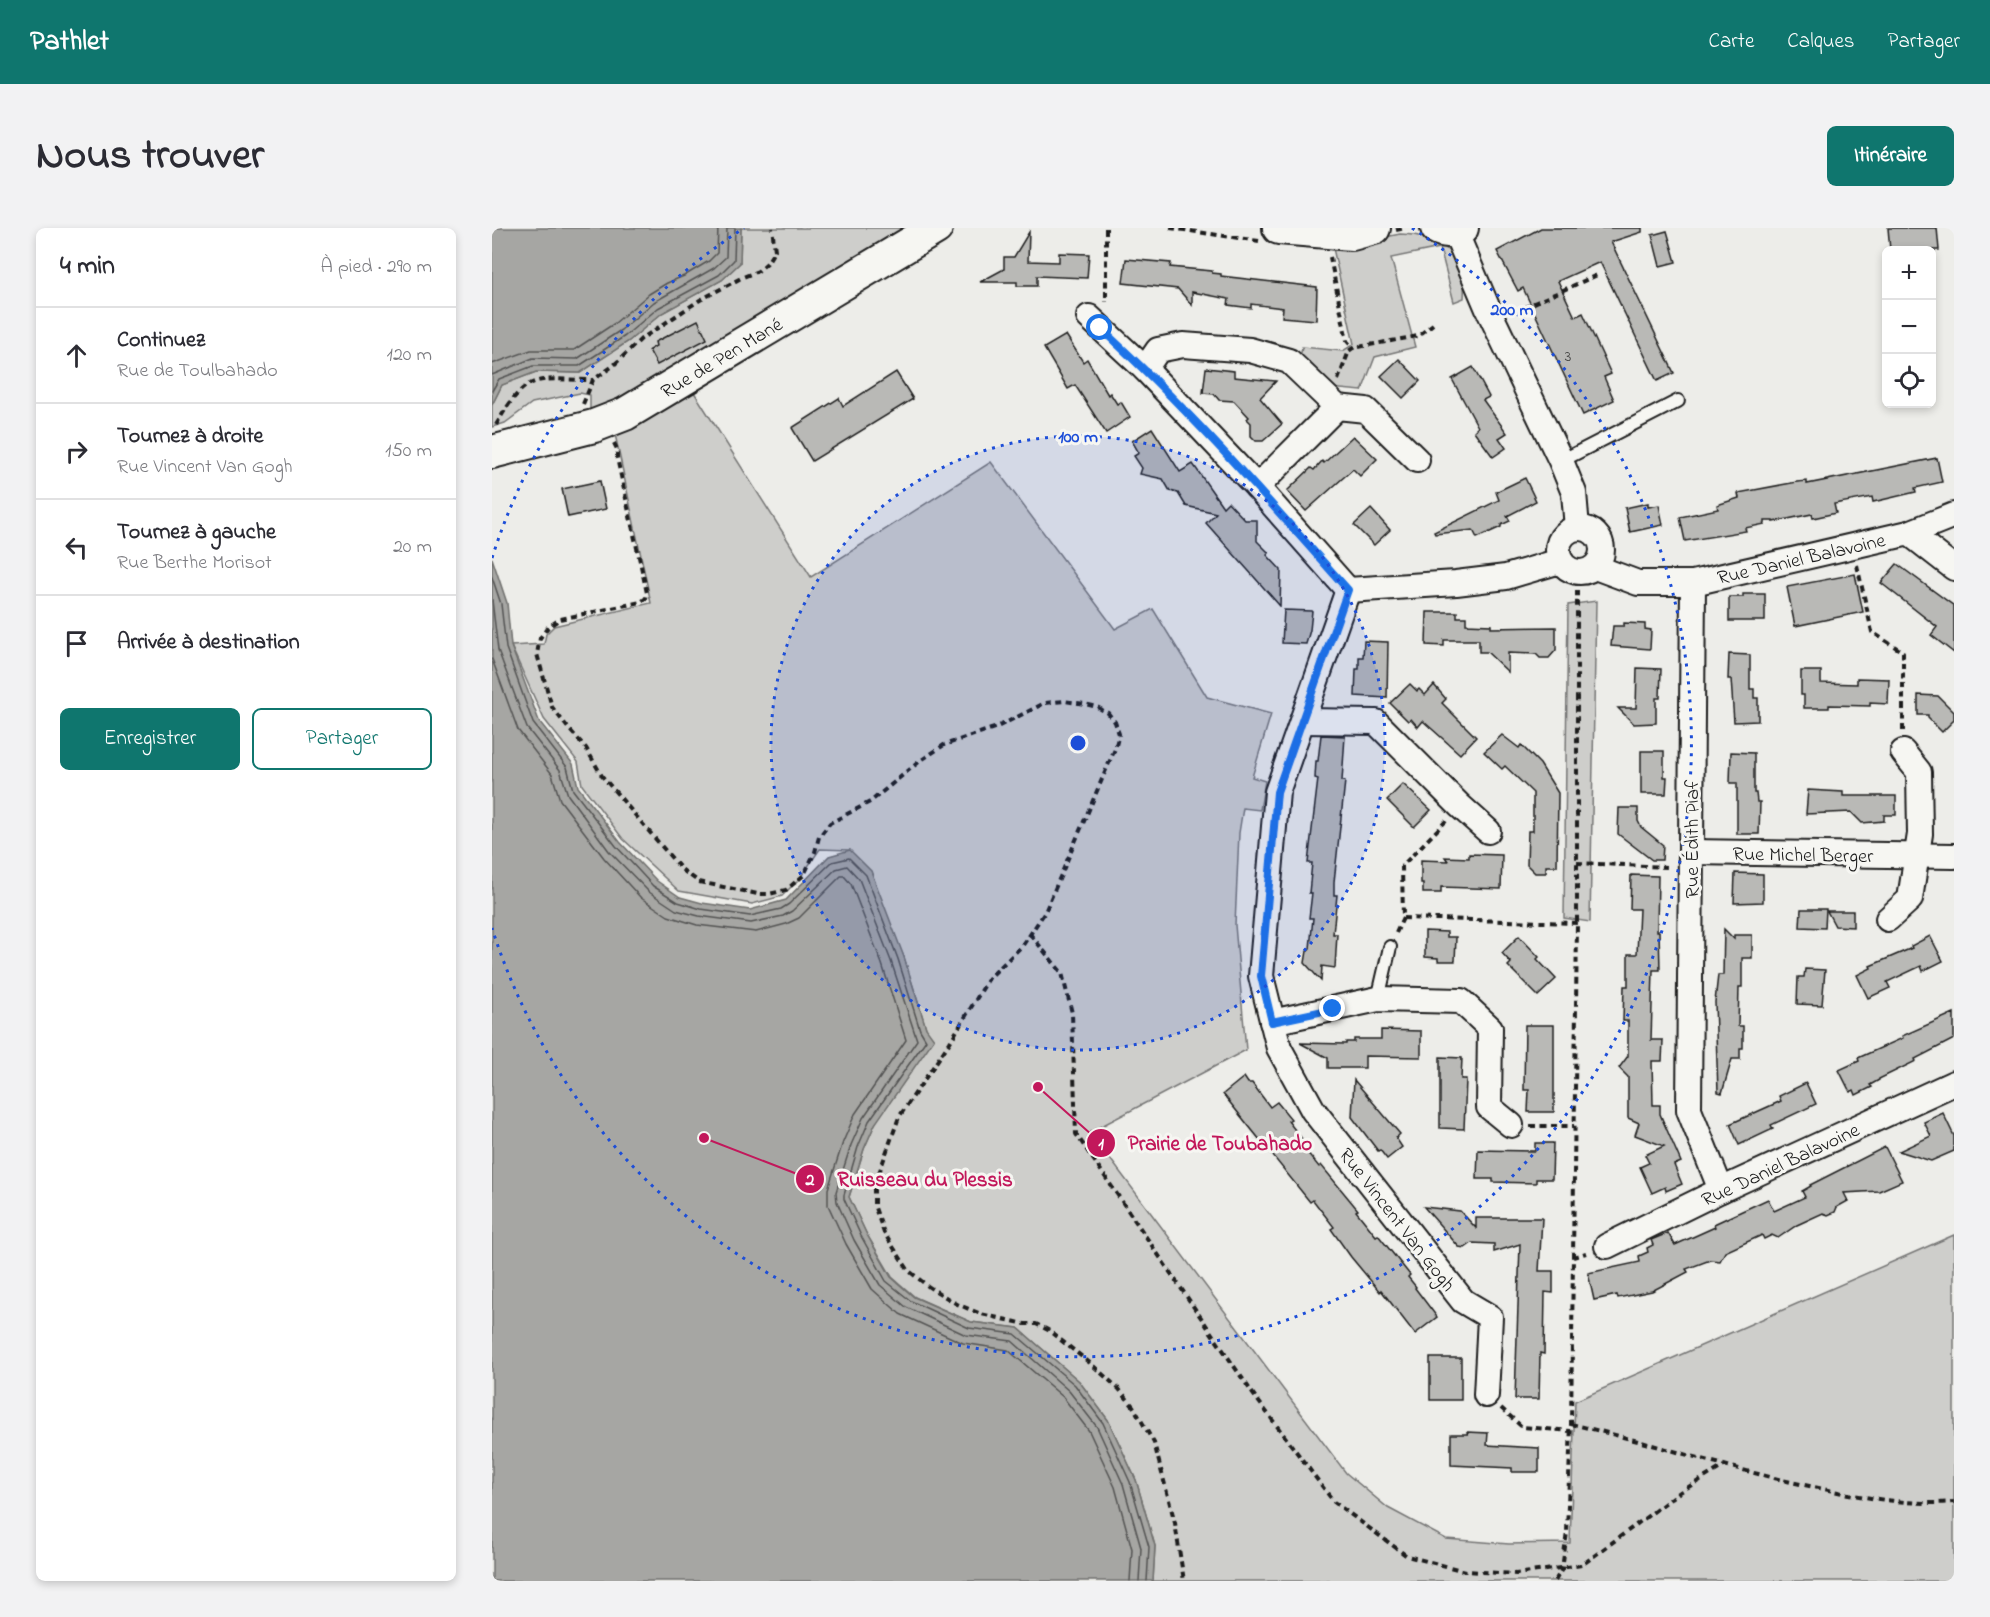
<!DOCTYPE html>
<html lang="fr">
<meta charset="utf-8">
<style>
body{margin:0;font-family:"Indie Flower",sans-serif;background:#f2f2f3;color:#2b2b33}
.controls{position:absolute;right:18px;top:18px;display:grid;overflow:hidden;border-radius:9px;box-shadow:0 3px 9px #0003}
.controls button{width:54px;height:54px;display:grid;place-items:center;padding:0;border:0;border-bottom:2px solid #e1e1e2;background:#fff;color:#2b2b33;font:30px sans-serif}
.stop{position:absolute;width:18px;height:18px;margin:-14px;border:4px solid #1a73e8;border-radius:50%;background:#fff}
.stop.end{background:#1a73e8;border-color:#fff;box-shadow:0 2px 6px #0008}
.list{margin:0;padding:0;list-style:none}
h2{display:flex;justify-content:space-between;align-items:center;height:78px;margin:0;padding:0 24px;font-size:26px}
h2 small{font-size:20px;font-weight:400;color:#7c7c81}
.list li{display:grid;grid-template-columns:39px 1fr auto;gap:18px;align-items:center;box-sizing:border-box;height:96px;padding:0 24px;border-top:2px solid #e1e1e2}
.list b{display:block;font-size:22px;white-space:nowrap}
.list p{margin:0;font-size:20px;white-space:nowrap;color:#7c7c81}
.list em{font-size:20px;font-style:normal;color:#7c7c81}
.actions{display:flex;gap:12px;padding:18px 24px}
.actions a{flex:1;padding:14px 0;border:2px solid #0f766e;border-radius:9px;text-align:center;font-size:21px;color:#0f766e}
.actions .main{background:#0f766e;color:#fff}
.icon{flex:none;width:33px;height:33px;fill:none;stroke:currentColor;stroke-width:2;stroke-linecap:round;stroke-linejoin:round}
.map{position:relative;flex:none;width:1462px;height:1353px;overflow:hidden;border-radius:9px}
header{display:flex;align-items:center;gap:36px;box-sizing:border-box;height:84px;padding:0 30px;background:#0f766e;color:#fff}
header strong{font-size:28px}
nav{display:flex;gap:33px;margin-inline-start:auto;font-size:21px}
.intro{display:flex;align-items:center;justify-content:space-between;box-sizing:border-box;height:144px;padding:0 36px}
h1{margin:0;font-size:42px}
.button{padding:15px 27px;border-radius:9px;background:#0f766e;color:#fff;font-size:21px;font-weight:700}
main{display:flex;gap:36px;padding:0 36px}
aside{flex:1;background:#fff;border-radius:9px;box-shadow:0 3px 9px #0003}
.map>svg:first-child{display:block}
</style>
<header>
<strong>Pathlet</strong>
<nav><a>Carte</a><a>Calques</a><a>Partager</a></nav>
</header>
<div class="intro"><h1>Nous trouver</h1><a class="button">Itinéraire</a></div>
<main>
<aside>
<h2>4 min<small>À pied · 290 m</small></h2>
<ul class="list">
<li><svg class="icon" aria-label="ahead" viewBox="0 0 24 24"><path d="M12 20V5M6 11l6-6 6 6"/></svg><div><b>Continuez</b><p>Rue de Toulbahado</p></div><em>120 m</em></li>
<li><svg class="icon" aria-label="right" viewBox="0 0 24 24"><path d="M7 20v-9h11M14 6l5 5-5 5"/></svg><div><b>Tournez à droite</b><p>Rue Vincent Van Gogh</p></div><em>150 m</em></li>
<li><svg class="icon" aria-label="left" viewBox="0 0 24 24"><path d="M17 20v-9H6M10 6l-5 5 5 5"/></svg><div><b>Tournez à gauche</b><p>Rue Berthe Morisot</p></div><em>20 m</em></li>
<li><svg class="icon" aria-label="arrive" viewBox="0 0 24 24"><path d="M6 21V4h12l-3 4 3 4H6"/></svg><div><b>Arrivée à destination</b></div></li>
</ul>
<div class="actions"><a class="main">Enregistrer</a><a>Partager</a></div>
</aside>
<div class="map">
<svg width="1462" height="1353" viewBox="0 0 1462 1353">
<rect width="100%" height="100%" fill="#edede9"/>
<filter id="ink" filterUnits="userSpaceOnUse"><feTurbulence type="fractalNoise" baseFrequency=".0167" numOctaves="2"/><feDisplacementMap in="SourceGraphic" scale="12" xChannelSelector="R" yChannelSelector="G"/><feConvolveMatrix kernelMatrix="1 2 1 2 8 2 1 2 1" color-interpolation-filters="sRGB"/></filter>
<g filter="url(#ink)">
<g fill="#cececb" stroke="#757574" stroke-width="1.5">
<polygon points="249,0 416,0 143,163 98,184 98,167 88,165 40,175 13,195 0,199 0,177 10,157 44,144 88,145 137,113 170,85 230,52 248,35"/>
<path d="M908,6C949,7 975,28 972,70L962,74L948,20L899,30L923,119L883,129L870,163L838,160L808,130L810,119L851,123L862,116L841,20Z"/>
<polygon points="200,161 319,349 499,234 623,401 661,381 715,469 779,486 760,549 773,553 768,582 751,580 747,605 743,697 754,822 598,904 854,1245 896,1280 954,1311 1017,1316 1078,1315 1083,1173 1462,1007 1462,1353 661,1353 663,1318 644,1252 616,1192 587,1153 526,1100 479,1094 423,1069 400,1049 374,1005 357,969 372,921 383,896 434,800 412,729 358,622 328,621 308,650 290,668 260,676 187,663 131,611 90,557 86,534 52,491 19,418 52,416 54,406 62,398 159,375 123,206"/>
<polygon points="1104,373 1098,694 1072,690 1076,377"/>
</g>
<g fill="#a6a6a3" stroke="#6f6f6d" stroke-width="1.5">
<polygon points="0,0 249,0 248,35 230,52 170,85 137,113 88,145 44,144 10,157 0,177"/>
<polygon points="0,330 15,375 19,418 47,493 81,536 86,559 128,614 165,653 188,669 210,675 258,682 294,672 337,628 358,622 379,643 412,729 434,800 442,811 383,896 372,921 357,969 374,1005 399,1049 422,1069 479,1094 526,1100 587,1153 616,1192 644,1252 663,1318 661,1353 0,1353"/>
</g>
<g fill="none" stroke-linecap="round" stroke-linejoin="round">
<g stroke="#535352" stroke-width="1.5">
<polyline points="0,136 39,122 82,122 123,95 157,66 175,55 192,48 217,33 225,25 226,0"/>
<polyline points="0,147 41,130 85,131 129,102 162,74 222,40 234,29 235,0"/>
<polyline points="0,163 7,151 41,138 87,138 133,108 166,80 227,47 242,32 243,0"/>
<polyline points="0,349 9,376 14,420 41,495 75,539 81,562 124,618 161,658 186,674 209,681 258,688 289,681 297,676 340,634 357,630 374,647 406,731 428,802 434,812 377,893 366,919 352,967 352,971 369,1008 394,1053 419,1073 477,1100 523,1106 583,1157 611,1195 638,1254 657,1319 655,1353"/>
<polyline points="0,372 6,422 35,500 68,542 76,567 117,623 157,664 184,682 207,688 259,695 291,688 300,683 344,641 355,638 367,651 399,733 425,812 371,890 359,917 344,964 345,974 362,1012 388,1057 414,1079 474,1107 520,1113 577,1163 605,1199 631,1256 649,1320 647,1353"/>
<polyline points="0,431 26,502 60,546 68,572 112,630 149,670 176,688 205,697 264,704 294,696 307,690 349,648 352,648 359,656 390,736 414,812 363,886 351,914 336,961 336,977 354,1016 380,1061 408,1086 471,1115 516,1122 571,1169 597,1203 623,1259 640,1321 638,1353"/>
</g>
</g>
<g fill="#b9b9b6" stroke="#1c1c1c" stroke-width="1.5">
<polygon points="1049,0 1150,0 1150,4 1119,14 1182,145 1165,153 1108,34 1066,53 1083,89 1091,85 1119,146 1112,149 1122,172 1091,187 1031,60 1026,63 1005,23"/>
<polygon points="1396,0 1445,0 1447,22 1398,22"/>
<polygon points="1175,3 1184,34 1168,38 1160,7"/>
<polygon points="537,4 536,33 567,34 567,25 597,26 595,50 545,48 545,58 525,58 525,54 488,54 512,41 512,29 522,29"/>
<polygon points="634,31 679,35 678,39 720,43 720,45 729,46 729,48 825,59 824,92 790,89 791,80 759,76 759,80 736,77 737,71 700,64 700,77 686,61 631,55"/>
<polygon points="206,92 215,111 165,137 157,122 164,118 163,114"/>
<polygon points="574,107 591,134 595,131 616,167 618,165 625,176 629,174 638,189 614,205 583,157 576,161 552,120"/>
<polygon points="907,131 928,153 911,170 889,148"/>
<polygon points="981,139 997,169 991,172 1015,205 1007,210 1014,220 1001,229 982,203 986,199 960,151"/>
<polygon points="714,140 742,143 742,149 784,153 768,170 790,196 771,213 764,213 759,208 759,195 755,191 757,189 742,173 727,172 722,166 711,165"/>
<polygon points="404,144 421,171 320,233 300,200 347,170 351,178"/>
<polygon points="660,200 688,244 701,236 731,279 736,274 753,292 765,292 765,313 777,325 775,327 789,342 788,378 714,295 724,285 694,278 686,265 678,263 671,251 648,246 650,240 642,228 647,225 640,213"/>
<polygon points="861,208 885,231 868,248 861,241 814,283 795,263 819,240 822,242 830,233 832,235"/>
<polygon points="1445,230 1450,254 1423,260 1424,264 1381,274 1380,269 1342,276 1344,285 1321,290 1320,286 1281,294 1281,293 1273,293 1273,296 1253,300 1254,303 1193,313 1188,289 1226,281 1225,277 1247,270 1246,265 1305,254 1315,253 1315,256"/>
<polygon points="1033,250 1044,273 1015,288 1018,293 1009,297 1009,299 985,310 981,302 943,306 942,304 1007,272 1004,264"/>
<polygon points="108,253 114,281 76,289 70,261"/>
<polygon points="1156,275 1156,279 1167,277 1171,297 1138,304 1133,280"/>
<polygon points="879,281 898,302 882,317 862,297"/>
<polygon points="1405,336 1462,378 1462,425 1439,407 1445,399 1389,355"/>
<polygon points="1363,346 1371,384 1303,398 1295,359"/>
<polygon points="1251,366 1273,366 1273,393 1237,393 1237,369 1251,369"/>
<polygon points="792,382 820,383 818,402 814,416 790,415"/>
<polygon points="935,384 965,384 965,389 974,389 974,396 999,397 999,400 1064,399 1064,422 1057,430 1048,430 1044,426 1016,425 1016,444 995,424 987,424 987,412 952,412 952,418 934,417"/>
<polygon points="1132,395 1153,396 1153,401 1159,402 1158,421 1119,418 1121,398 1132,398"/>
<polygon points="872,413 896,414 895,470 863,468 864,441 867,441 867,429 871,429"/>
<polygon points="1237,426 1258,427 1258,461 1262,461 1262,470 1266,470 1266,493 1242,494 1239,451 1236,451"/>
<polygon points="1145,440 1169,441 1168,470 1164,470 1164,495 1142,496 1126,480 1144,480"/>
<polygon points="1309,443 1329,443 1329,455 1365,456 1365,450 1397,451 1396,476 1378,475 1378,478 1337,477 1337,480 1312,480 1312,467 1309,467"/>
<polygon points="918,456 925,463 927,461 933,467 942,457 954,471 950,475 984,509 968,526 931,493 926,499 919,491 916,493 898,475"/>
<polygon points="1426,467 1446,468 1462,484 1462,492 1450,504 1436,490 1436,487 1426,487"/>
<polygon points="829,507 853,508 850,553 853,553 842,654 842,667 845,667 841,706 845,706 843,740 830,738 829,753 813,735 815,723 818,720 821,690 817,690 820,665 817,665 820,635 816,635 826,551 823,550 824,533 826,533"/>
<polygon points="1010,507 1027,520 1029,517 1048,536 1066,565 1065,638 1054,638 1054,645 1043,645 1035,637 1036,603 1041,603 1041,565 1013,538 1010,541 992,524"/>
<polygon points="1149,523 1172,523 1172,549 1175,549 1174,566 1149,566"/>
<polygon points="1239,524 1262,525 1262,565 1264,565 1265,574 1268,574 1267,606 1245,606 1245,555 1238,555"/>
<polygon points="911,556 939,582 922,599 895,572"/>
<polygon points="1316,562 1351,564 1351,568 1404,568 1404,587 1392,587 1392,593 1370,595 1359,584 1314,586"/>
<polygon points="1127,580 1146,580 1146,593 1149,599 1171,617 1170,632 1160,632 1126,606"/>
<polygon points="977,626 1010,627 1009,661 949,659 949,665 931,665 931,655 929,655 929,632 956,633 953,629 977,630"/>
<polygon points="1243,645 1271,646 1271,674 1242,675"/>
<polygon points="1139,647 1166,648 1165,703 1167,703 1168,742 1161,742 1159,812 1171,812 1170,833 1160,833 1161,877 1168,877 1168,886 1189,934 1182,937 1190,956 1174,963 1173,959 1160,965 1148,939 1157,935 1153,927 1172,918 1143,907 1147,895 1136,890 1136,849 1127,840 1136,828 1136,793 1131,793 1132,758 1136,758 1136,726 1145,726 1147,681 1138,681"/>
<polygon points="1309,681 1334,681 1333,700 1308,699"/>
<polygon points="1335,683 1361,683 1361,699 1343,698"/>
<polygon points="1232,701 1242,711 1242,707 1260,707 1260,730 1250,730 1250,759 1247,759 1246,798 1251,798 1251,820 1248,820 1248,831 1240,831 1230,865 1226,864 1223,774 1226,747 1231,747"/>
<polygon points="933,703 955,704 955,709 964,709 963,733 946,733 946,730 933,729"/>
<polygon points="1027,708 1047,729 1045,731 1064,751 1046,768 1016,738 1019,735 1010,725"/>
<polygon points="1438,708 1451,733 1431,743 1429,738 1395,754 1398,760 1376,770 1365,747 1379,740 1378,738 1420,720 1419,718"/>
<polygon points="1313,741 1333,742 1330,777 1305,776 1306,749 1312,749"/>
<polygon points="1462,785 1462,811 1423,831 1424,833 1387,851 1387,852 1378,857 1380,859 1364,867 1362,862 1358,864 1347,842 1367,833 1366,830 1411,810 1410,808"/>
<polygon points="1033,797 1062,797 1062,884 1036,884 1037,862 1032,862"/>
<polygon points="889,802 929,803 929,829 873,828 873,840 836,840 836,830 808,815 854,816 854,814 862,814 862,811 889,811"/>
<polygon points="948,829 970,830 969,851 974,851 972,901 948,900"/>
<polygon points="752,849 756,855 760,855 778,879 785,874 799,891 796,893 810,911 806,913 827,939 829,937 866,982 864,983 884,1008 886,1007 918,1047 916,1049 924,1059 923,1060 945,1089 923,1106 889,1062 888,1064 859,1029 839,1001 842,999 821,972 818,974 731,866"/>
<polygon points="862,852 908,906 904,910 910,919 895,931 888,922 886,923 860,889"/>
<polygon points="1314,855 1324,876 1279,897 1281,901 1247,917 1238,896 1289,873 1287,868"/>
<polygon points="1451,885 1462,908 1462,923 1439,933 1407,923 1439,908 1432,894"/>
<polygon points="1043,915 1061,915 1060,951 1044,951 1044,955 1001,954 1001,951 985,951 986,922 1043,923"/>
<polygon points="1393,919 1410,953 1387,963 1352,965 1356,973 1345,979 1343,984 1336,987 1331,985 1305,997 1286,1010 1280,1007 1272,1011 1270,1007 1233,1024 1228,1033 1218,1032 1194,1041 1196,1044 1160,1063 1126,1070 1125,1067 1102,1072 1096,1045 1148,1034 1147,1028 1156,1024 1155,1020 1161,1017 1159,1012 1176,1005 1183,1017 1223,999 1222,996 1276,971 1282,983 1313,969 1310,963 1319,958 1318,957"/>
<polygon points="932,979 968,983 984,1000 984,990 1050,990 1047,1043 1061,1043 1061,1065 1053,1064 1052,1126 1048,1125 1047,1171 1023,1171 1028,1016 1002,1024 1002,1016 980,1015 973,1020 967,1019"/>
<rect x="938" y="1130" width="31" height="42"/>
<polygon points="975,1204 996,1205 995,1217 1047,1220 1047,1244 1020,1244 1020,1240 959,1237 959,1206 976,1206"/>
</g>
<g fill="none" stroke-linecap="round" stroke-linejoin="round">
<defs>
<g id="service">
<polyline points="1069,233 1186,173"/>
<polyline points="886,771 898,719"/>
</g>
<g id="minor">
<polyline points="963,3 996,81 1069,233 1082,265 1085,300"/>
<polyline points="597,89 653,141 666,122 691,117 758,122 797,133 845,179 874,182 925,232"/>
<polyline points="653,141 765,259 856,362"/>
<polyline points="765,259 845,179"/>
<circle cx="1088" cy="322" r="22"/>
<polyline points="1417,305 1462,287"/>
<polyline points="1103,339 1146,355 1201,355 1417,305 1462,340"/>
<polyline points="1201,355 1197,882 1229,962"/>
<polyline points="856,362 785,564 769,748 787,820 821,882 971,1073 998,1089 994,1167"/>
<polyline points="856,362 964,355 1014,349 1068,333"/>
<polyline points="811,493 884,494 968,578 996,603"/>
<polyline points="1199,624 1462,628"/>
<polyline points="1396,691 1418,671 1428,606 1427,544 1411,524"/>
<polyline points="780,794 886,771 969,773 998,800 997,879 1019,897"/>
<polyline points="1115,1018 1229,962 1462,855"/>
</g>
<g id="tertiary">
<polyline points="787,0 860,6 882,0"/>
<path d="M945,0C953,5 962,3 970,0"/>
<polyline points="0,224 102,198 133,186 444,0"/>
</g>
</defs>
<use href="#service" stroke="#1c1c1c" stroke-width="16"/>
<use href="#minor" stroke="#1c1c1c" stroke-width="28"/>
<use href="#tertiary" stroke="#1c1c1c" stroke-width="36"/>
<g stroke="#1c1c1c" stroke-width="4" stroke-dasharray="6 4.5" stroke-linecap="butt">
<polyline points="614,0 614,74"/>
<polyline points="678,0 767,13"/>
<polyline points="904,2 913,0"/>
<polyline points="838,29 855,113 861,120"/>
<polyline points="1022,84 1105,47"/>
<polyline points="846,152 857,123 861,120 926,108 941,96"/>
<polyline points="91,176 101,152 121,138 149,111 208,72 251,49 266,43 275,35 283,22 280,0"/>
<path d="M4,197C36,142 43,152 101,152"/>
<polyline points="122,215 125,221 125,230 155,365 154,370 149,374 68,391 56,399 48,410 45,426 60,479 76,500 94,520 110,548 189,641 207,654 266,666 277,666 294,662 312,647 323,624 327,609 338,595 378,574 428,533 452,517 505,499 553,475 572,473 593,476 605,479 616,485 623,494 627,506 623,521 553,684 531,717 497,750 458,814 407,889 382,959 382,977 392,1005 417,1043 437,1059 465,1076 489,1086 533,1096 544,1096 556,1102 598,1135 627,1161 641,1178 662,1215 683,1295 692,1353"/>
<polyline points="1365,337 1380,404 1411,424 1411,503"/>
<polyline points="1085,635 1177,639"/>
<polyline points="911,690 1085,695"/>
<polyline points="904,705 911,690 910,638 954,593"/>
<polyline points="538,706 570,745 580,785 584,906 761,1166 842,1274 915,1328 973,1343 1024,1346 1090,1337 1188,1264 1232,1238"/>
<polyline points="1038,898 1082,898"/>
<polyline points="1081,1029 1094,1025"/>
<polyline points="1009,1180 1030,1199 1079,1203"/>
<path d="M1079,1196C1161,1215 1240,1242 1322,1259C1369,1269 1414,1278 1462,1274"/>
<polyline points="1063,1353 1070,1341 1075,1304 1079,1196 1085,695 1085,351"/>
</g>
<use href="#service" stroke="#f6f6f2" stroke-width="12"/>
<use href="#minor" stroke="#f6f6f2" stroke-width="24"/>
<use href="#tertiary" stroke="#f6f6f2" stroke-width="32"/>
</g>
</g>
<g fill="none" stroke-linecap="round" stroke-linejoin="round" filter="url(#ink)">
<path stroke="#1a73e8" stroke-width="8" d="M608,100C697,181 776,272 856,362L785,564L769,748L780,794L841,781"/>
</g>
<circle cx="586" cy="515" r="307" fill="#1d4ed8" fill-opacity=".12"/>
<g fill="none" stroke="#1d4ed8" stroke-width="3" stroke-dasharray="3 6">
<circle cx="586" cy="515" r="307"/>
<path d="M0 330A614 614 0 0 1 252 0M920 0A614 614 0 1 1 0 700"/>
</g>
<g text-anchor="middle" stroke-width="6" stroke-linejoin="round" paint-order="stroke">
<g font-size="16" fill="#434342">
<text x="1076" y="133">3</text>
</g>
<g font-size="20" fill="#1c1c1c" stroke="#f6f6f2">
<text transform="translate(229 129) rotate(-31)" y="7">Rue de Pen Mané</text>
<text transform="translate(1309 330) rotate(-13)" y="7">Rue Daniel Balavoine</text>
<text transform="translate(1199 611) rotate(-90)" y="7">Rue Édith Piaf</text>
<text transform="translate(1311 626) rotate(1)" y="7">Rue Michel Berger</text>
<text transform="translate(1288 936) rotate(-25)" y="7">Rue Daniel Balavoine</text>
<text transform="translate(906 991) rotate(52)" y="7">Rue Vincent Van Gogh</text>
</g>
</g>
<circle cx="586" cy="515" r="9" fill="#1d4ed8" stroke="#f6f6f2" stroke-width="3"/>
<g font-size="18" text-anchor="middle" font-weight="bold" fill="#1d4ed8" stroke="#f6f6f2" stroke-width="6" stroke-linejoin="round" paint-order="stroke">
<text x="1020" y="87">200 m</text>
<text x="586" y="214">100 m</text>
</g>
<path fill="none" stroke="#c2185b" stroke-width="2" d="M546 859L609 915M212 910L318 951"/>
<g fill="#c2185b" stroke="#f6f6f2" stroke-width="2">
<circle cx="546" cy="859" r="6"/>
<circle cx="212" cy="910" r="6"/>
<circle cx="609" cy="915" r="15"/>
<circle cx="318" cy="951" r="15"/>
</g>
<g font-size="18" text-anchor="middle" font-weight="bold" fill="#fff">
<text x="609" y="921">1</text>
<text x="318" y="957">2</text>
</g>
<g font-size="21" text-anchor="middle" font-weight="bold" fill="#c2185b" stroke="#f6f6f2" stroke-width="6" stroke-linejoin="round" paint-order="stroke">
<text x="728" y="922">Prairie de Toubahado</text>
<text x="433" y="958">Ruisseau du Plessis</text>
</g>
</svg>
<div class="controls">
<button>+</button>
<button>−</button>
<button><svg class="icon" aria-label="locate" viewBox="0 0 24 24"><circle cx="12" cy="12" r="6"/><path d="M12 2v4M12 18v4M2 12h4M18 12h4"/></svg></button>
</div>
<div class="stop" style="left:608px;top:100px"></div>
<div class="stop end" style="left:841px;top:781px"></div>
</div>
</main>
